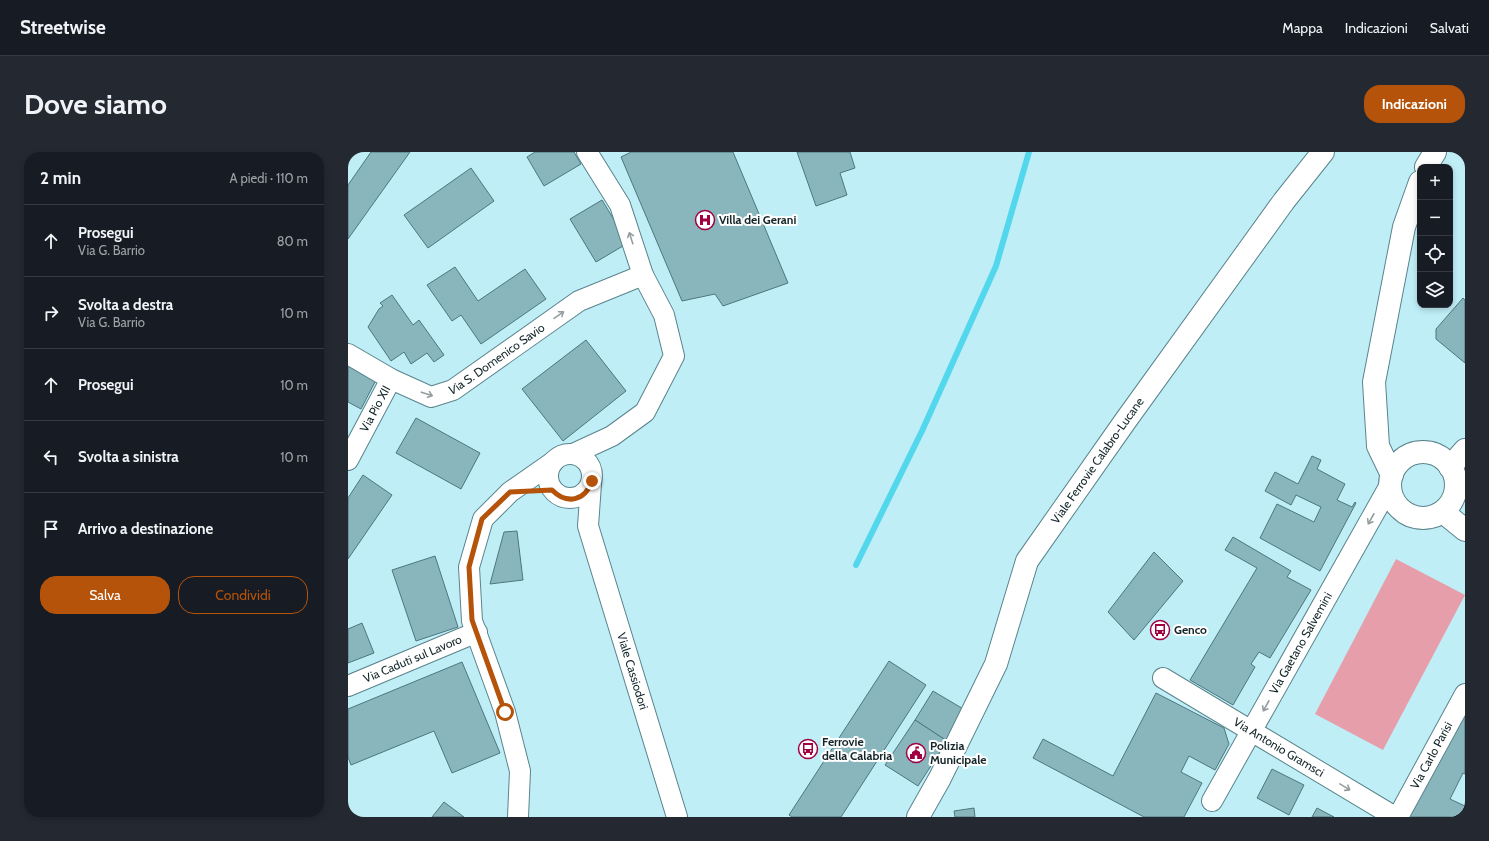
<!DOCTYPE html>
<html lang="it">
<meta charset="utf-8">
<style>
body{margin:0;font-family:Cabin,sans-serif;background:#242831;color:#f1f3f6}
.controls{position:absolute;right:12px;top:12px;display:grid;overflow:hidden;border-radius:8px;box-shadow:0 2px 6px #0003}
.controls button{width:36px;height:36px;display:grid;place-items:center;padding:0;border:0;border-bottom:1px solid #363941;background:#171b24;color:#f1f3f6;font:20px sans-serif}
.stop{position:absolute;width:12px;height:12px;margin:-9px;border:3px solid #b45309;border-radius:50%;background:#fff}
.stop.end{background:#b45309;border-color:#fff;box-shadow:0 1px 4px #0008}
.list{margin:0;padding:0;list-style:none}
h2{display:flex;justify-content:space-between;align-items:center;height:52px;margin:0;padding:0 16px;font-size:17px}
h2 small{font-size:13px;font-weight:400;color:#9ea1a6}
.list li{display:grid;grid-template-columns:26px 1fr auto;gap:12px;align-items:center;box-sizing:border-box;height:72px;padding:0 16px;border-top:1px solid #363941}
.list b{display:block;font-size:15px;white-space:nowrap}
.list p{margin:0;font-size:13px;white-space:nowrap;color:#9ea1a6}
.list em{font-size:13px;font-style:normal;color:#9ea1a6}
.actions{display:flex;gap:8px;padding:12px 16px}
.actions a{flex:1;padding:9px 0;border:1px solid #b45309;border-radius:16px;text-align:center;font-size:14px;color:#b45309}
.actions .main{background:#b45309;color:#fff}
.icon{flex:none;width:22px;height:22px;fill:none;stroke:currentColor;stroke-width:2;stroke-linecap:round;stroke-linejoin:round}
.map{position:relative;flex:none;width:1117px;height:665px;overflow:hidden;border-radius:16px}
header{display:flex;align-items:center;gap:24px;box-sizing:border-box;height:56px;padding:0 20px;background:#171b24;border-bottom:1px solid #363941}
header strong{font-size:19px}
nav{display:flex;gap:22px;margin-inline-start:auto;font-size:14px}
.intro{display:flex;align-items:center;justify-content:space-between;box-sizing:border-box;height:96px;padding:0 24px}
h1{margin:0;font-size:28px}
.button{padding:10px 18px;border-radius:16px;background:#b45309;color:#fff;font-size:14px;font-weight:700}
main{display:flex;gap:24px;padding:0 24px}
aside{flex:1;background:#171b24;border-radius:16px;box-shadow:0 2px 6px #0003}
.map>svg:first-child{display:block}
</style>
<header>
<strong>Streetwise</strong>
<nav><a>Mappa</a><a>Indicazioni</a><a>Salvati</a></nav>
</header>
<div class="intro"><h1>Dove siamo</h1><a class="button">Indicazioni</a></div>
<main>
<aside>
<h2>2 min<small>A piedi · 110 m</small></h2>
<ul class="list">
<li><svg class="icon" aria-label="ahead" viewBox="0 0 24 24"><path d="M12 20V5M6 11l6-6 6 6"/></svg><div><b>Prosegui</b><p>Via G. Barrio</p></div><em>80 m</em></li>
<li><svg class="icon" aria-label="right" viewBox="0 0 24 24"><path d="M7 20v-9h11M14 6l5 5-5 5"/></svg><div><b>Svolta a destra</b><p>Via G. Barrio</p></div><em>10 m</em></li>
<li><svg class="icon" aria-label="ahead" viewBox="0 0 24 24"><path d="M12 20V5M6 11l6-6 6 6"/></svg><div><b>Prosegui</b></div><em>10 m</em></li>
<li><svg class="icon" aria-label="left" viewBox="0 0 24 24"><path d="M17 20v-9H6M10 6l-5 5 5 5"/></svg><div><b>Svolta a sinistra</b></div><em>10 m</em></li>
<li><svg class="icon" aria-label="arrive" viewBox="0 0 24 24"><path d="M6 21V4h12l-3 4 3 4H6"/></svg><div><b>Arrivo a destinazione</b></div></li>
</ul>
<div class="actions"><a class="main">Salva</a><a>Condividi</a></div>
</aside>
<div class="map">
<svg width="1117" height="665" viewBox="0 0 1117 665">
<rect width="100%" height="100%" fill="#c0eef7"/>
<polygon fill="#e69eaa" points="1048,407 1117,443 1035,598 967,562"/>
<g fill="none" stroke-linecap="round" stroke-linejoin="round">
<polyline stroke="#53d7ed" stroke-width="6" points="508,413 574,279 648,114 681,0"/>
</g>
<g fill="#89b5bd" stroke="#4d777f">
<polygon points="23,0 62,0 0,87 0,33"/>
<polygon points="187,0 226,0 233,12 196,34 179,5"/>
<polygon points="283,0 385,0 440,131 375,154 367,142 334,149 273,5"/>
<polygon points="449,0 502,0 507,16 492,21 499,43 468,54"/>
<polygon points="123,16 146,49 80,96 56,63"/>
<polygon points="254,48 280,91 248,110 222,67"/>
<polygon points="107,115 130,149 177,117 198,147 133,192 113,163 104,169 79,133"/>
<polygon points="44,143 65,173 71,168 96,203 86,210 79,201 63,212 56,200 43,209 20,175 31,157 35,154 32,151"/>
<polygon points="1115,146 1117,148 1117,211 1088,187 1088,177"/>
<polygon points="238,188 278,239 215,289 174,237"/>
<polygon points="0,213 28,228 13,257 0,250"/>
<polygon points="68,266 132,301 113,337 48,301"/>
<polygon points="964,304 973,308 969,317 997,332 989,348 1004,355 1007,350 1008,351 972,419 912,386 929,352 966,370 973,355 948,343 943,353 917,339 927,320 950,332"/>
<polygon points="15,323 44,343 0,407 0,346"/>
<polygon points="169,379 175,428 142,432 156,380"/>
<polygon points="885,385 943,419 939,425 963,438 922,506 911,500 903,512 907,515 885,553 842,528 909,416 877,398"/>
<polygon points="806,400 835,429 786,488 760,460"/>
<polygon points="87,404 110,475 68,489 44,418"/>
<polygon points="14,471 26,501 0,511 0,477"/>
<polygon points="541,509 578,533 493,665 444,665 441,663"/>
<polygon points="114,510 152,601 104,621 86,579 3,613 0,605 0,557"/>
<polygon points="585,539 617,558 599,589 567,568"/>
<polygon points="808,541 876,576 881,592 867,618 841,604 833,620 854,631 836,665 796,665 685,606 695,587 765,624"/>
<polygon points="1117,550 1117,622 1115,621 1102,647 1117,654 1117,665 1058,665"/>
<polygon points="567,568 599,589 570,634 537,613"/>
<polygon points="924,617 956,633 941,663 909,646"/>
<polygon points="96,650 116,665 84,665"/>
<polygon points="626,656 627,665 607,665 606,659"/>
<polygon points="969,656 986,665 964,665"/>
</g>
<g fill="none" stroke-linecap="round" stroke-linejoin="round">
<defs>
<g id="minor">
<path id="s1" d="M0,202L43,227L83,245L105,238L231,149L295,123"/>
<circle cx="222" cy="324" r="22"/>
<polyline points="225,302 264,284 297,260 326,204 316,163 295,123 272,53 239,0"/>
<path id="s2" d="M0,308L43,227"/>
<path id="s3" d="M243,332L240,374L329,665"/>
<path id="s4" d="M815,526L1047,665"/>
<path id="s5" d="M0,534L129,480"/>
<path id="s6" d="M864,649L1042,333"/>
<polyline points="170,665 172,619 157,560 124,469 121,415 135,367 162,340 205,310"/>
<path id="s7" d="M1050,665L1117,542"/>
</g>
<g id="major">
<polyline points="1078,15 1087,0"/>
<circle cx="1075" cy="333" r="33"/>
<polyline points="1102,315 1117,298"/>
<polyline points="1044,323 1030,294 1026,230 1056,75 1072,30"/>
<polyline points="1095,360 1117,378"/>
<path id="s8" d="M570,665L592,626L648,512L679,409L778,268L936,49L975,0"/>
</g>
</defs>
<use href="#minor" stroke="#5a848c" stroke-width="22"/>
<use href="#major" stroke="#5a848c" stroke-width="24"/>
<use href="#minor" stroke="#fff" stroke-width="20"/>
<use href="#major" stroke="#fff" stroke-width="22"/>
</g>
<defs><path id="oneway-shaft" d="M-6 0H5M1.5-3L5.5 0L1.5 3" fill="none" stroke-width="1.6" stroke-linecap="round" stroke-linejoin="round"/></defs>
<g stroke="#959d9f">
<use href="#oneway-shaft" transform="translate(283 86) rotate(-108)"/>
<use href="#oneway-shaft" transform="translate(211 163) rotate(-35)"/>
<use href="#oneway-shaft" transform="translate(79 242) rotate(18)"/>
<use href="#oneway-shaft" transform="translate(1023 367) rotate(119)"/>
<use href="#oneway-shaft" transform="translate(918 554) rotate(119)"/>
<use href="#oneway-shaft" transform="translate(997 635) rotate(31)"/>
</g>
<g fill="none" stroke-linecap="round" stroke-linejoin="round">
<path stroke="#b45309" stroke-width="5" d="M157,560L124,468L121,415L134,367L162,340L204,338C219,353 237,349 244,329"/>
</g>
<defs>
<symbol id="hospital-ring" viewBox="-11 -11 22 22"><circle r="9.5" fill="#fff" stroke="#a00241" stroke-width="1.5"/><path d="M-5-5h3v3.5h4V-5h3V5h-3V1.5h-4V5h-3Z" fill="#a00241"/></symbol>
<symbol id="bus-ring" viewBox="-11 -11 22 22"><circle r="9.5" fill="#fff" stroke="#a00241" stroke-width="1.5"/><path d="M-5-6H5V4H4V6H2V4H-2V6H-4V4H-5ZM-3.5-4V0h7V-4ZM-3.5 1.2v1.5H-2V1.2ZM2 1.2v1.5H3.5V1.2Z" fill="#a00241"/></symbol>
<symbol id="civic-ring" viewBox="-11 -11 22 22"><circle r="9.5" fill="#fff" stroke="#a00241" stroke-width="1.5"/><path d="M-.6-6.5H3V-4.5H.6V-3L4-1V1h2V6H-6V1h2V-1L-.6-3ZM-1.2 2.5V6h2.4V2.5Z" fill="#a00241"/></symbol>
</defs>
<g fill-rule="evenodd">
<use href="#hospital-ring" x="346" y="57" width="22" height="22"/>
<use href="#bus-ring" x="801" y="467" width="22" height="22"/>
<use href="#bus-ring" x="449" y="586" width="22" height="22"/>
<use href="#civic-ring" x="557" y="590" width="22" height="22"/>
</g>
<g text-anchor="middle" stroke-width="4" stroke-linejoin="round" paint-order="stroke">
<g font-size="12" font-weight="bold" fill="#142629" stroke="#fff" text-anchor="start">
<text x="371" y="72">Villa dei Gerani</text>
<text x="826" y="482">Genco</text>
<text x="474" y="594">Ferrovie<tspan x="474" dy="14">della Calabria</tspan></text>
<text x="582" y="598">Polizia<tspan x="582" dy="14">Municipale</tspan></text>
</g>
<g font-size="12" fill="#142629" stroke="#fff">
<text dy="4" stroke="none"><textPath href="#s1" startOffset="170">Via S. Domenico Savio</textPath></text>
<text dy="4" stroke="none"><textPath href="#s2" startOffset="58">Via Pio XII</textPath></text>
<text dy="4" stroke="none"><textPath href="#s8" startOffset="402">Viale Ferrovie Calabro-Lucane</textPath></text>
<text dy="4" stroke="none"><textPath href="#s6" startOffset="181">Via Gaetano Salvemini</textPath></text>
<text dy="4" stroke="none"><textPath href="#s5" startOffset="70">Via Caduti sul Lavoro</textPath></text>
<text dy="4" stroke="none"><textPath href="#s3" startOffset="194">Viale Cassiodori</textPath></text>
<text dy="4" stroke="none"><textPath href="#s4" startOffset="135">Via Antonio Gramsci</textPath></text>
<text dy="4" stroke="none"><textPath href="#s7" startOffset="70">Via Carlo Parisi</textPath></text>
</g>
</g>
</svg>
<div class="controls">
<button>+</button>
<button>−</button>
<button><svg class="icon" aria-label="locate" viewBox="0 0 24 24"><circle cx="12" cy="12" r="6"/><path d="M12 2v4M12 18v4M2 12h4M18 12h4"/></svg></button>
<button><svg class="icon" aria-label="layers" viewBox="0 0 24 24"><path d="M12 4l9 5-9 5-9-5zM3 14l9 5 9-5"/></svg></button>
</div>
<div class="stop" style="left:157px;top:560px"></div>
<div class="stop end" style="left:244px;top:329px"></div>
</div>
</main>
